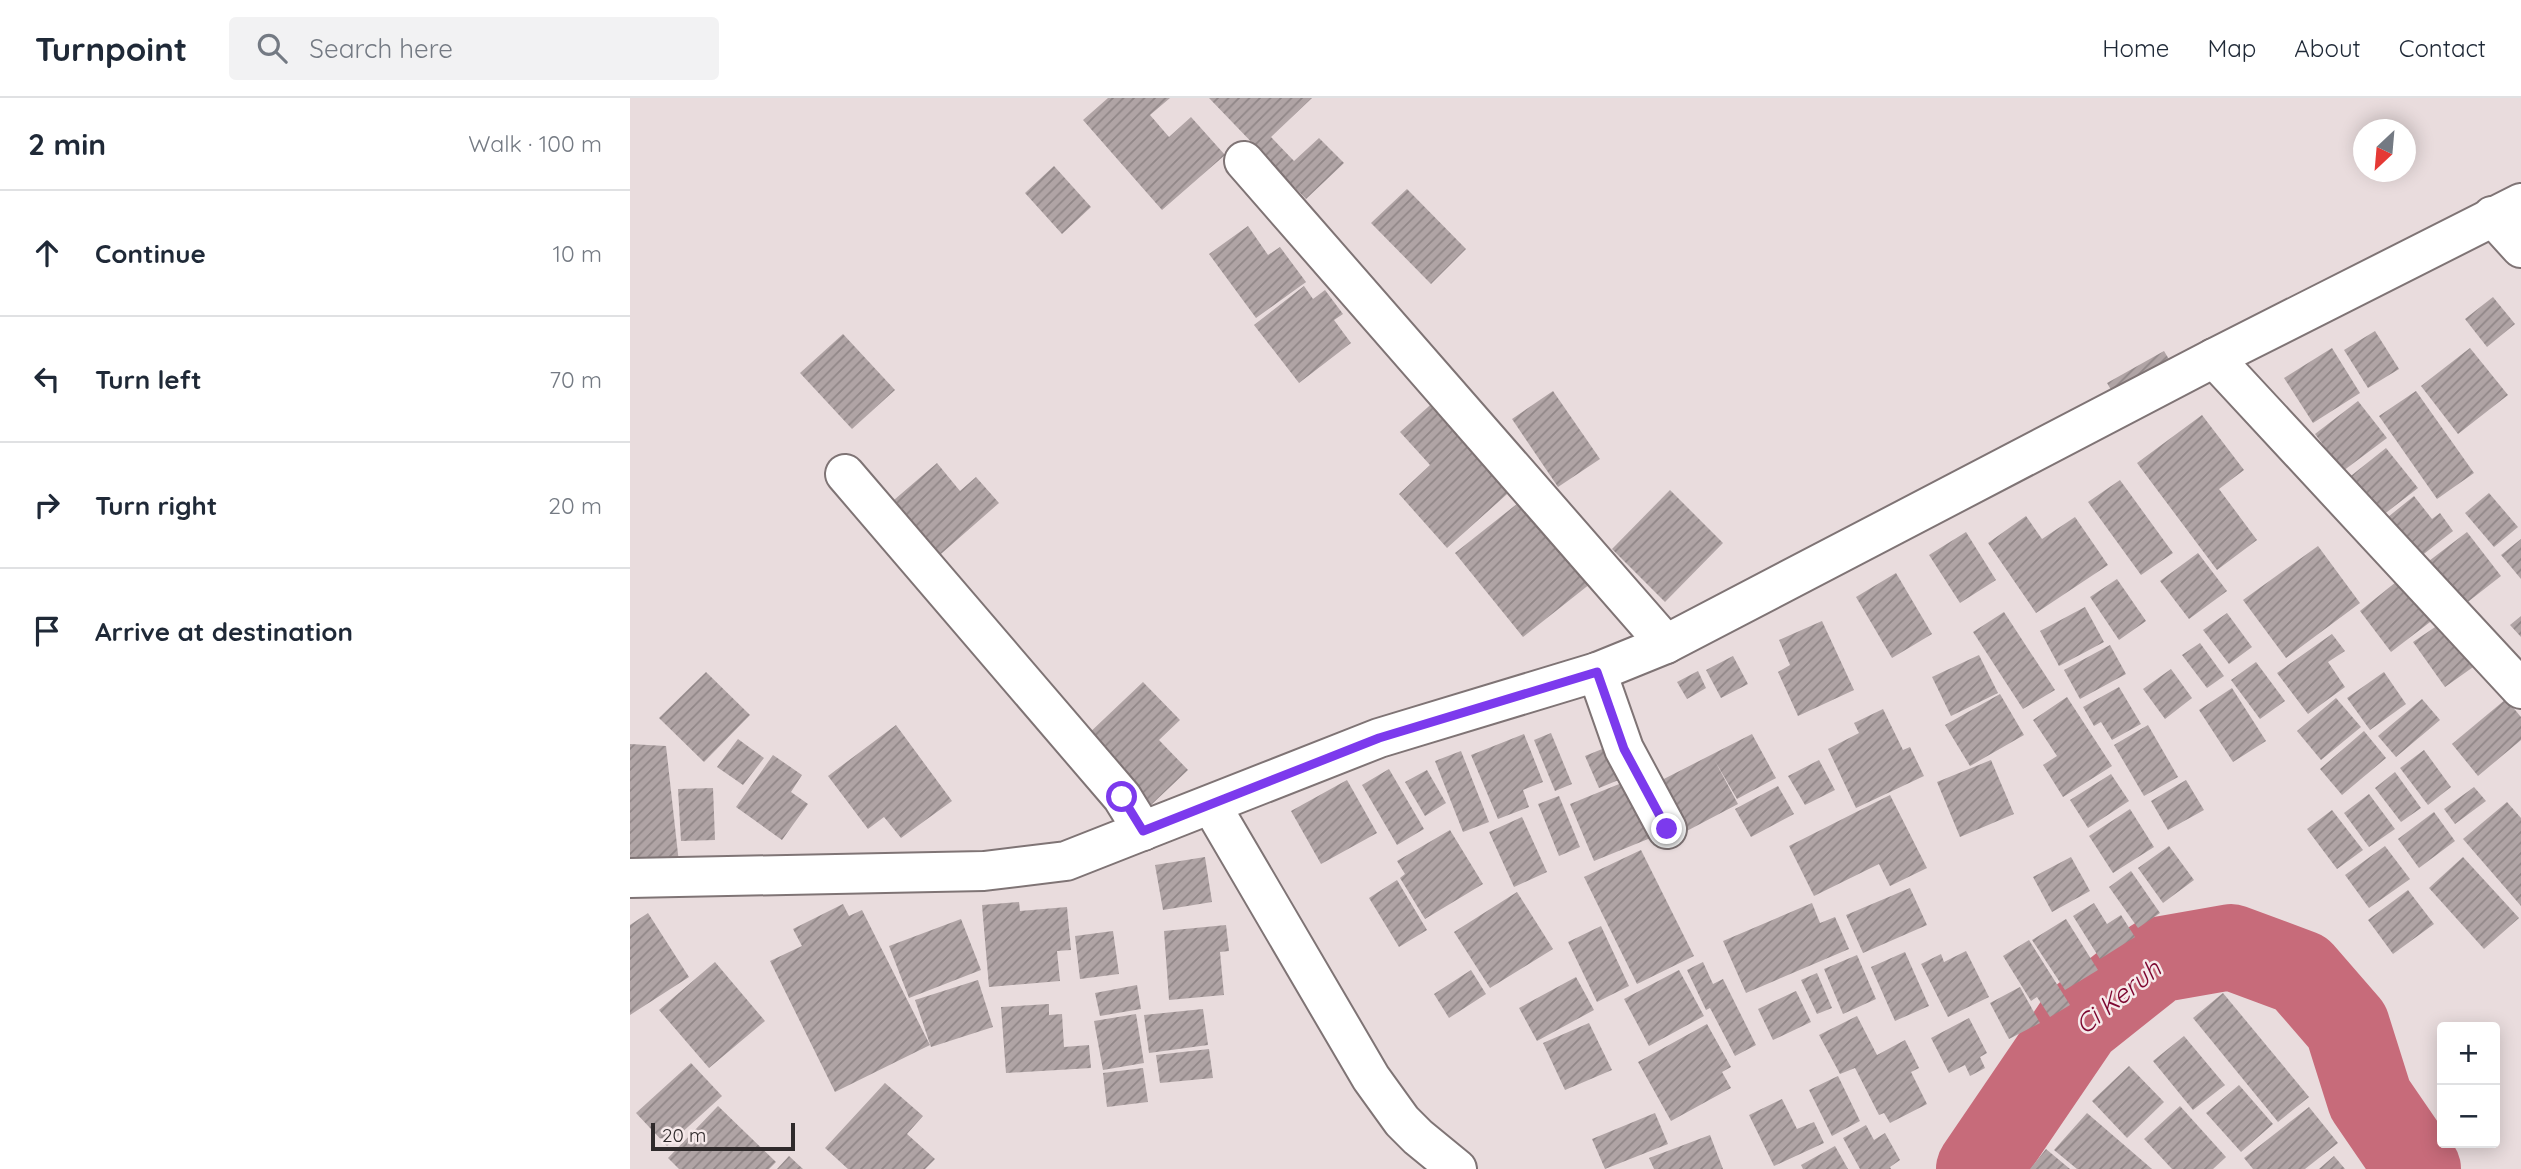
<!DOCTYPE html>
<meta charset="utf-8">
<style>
body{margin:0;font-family:Quicksand,sans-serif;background:#f2f2f3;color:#1f2937}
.controls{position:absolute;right:21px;bottom:21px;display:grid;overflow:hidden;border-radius:7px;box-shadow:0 4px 18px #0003}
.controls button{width:63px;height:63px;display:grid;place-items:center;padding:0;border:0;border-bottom:2px solid #e0e1e3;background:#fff;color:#1f2937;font:35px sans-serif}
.compass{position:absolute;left:1723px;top:21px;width:63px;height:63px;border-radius:50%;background:#fff;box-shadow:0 4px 18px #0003;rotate:206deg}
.scale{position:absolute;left:21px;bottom:18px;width:144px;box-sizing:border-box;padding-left:7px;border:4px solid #2f2a2b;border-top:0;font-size:19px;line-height:24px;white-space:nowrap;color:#2f2a2b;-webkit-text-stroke:5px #f6e9ea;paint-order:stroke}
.stop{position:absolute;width:21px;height:21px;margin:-16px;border:5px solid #7c3aed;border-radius:50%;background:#fff}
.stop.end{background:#7c3aed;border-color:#fff;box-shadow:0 2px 7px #0008}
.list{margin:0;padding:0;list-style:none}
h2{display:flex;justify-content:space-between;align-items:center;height:91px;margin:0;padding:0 28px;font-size:30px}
h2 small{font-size:23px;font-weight:400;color:#747a83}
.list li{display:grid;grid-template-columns:46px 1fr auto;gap:21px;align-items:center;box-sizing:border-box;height:126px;padding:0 28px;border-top:2px solid #e0e1e3}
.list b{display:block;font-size:26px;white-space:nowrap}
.list em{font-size:23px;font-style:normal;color:#747a83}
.icon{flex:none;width:38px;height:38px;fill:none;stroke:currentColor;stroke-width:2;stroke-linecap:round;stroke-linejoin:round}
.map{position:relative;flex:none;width:1891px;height:1071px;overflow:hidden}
header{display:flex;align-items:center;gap:42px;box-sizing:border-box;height:98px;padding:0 35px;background:#fff;border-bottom:2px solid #e0e1e3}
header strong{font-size:33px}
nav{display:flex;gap:38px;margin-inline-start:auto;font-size:24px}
.search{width:490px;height:63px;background:#f2f2f3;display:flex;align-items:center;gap:18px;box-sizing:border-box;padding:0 24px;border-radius:7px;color:#747a83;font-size:26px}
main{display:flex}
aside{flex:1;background:#fff}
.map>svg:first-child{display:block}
</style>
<header>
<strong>Turnpoint</strong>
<div class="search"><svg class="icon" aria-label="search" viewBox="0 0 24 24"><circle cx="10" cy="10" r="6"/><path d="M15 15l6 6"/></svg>Search here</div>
<nav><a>Home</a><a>Map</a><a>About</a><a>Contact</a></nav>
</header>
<main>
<aside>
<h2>2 min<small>Walk · 100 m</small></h2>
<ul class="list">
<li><svg class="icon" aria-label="ahead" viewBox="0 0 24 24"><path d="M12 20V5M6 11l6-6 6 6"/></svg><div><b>Continue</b></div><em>10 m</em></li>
<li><svg class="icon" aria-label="left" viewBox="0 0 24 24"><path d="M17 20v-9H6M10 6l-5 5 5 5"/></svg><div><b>Turn left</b></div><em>70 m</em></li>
<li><svg class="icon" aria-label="right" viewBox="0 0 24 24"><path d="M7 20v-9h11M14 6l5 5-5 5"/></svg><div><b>Turn right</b></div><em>20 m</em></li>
<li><svg class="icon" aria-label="arrive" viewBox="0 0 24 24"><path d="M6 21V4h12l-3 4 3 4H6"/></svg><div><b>Arrive at destination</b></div></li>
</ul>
</aside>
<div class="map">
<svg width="1891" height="1071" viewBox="0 0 1891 1071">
<defs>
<pattern id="building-hatch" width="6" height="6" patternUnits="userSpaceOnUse" patternTransform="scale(1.75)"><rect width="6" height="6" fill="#b0a4a5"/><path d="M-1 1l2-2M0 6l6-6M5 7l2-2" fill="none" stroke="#908687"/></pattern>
</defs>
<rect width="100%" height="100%" fill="#e9dcdd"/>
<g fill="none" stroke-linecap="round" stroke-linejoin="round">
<polyline stroke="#c76b7a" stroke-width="86" points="1349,1071 1449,924 1527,862 1601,849 1671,875 1717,928 1740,1001 1788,1071"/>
</g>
<g fill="url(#building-hatch)">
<polygon points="478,0 540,0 520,17 539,39 561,19 595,57 532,112 453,22"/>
<polygon points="579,0 682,0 641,39 664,63 689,40 714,65 676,101"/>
<polygon points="424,68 461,109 432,136 395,95"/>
<polygon points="777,91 836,151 801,186 741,125"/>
<polygon points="618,128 638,157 650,149 676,184 626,220 579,156"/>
<polygon points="674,188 683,201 695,192 713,216 704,222 721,245 669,285 624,227"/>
<polygon points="1863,199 1885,226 1857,249 1835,221"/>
<polygon points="1745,233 1769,271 1738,290 1714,252"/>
<polygon points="213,236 265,292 222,331 170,275"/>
<polygon points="1702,250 1730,295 1683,325 1654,280"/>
<polygon points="1840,250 1878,297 1828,336 1791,288"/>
<polygon points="1534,253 1543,268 1486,300 1477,285"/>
<polygon points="923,293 970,361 928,389 882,321"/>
<polygon points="1786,293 1844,375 1807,401 1749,318"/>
<polygon points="807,301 886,388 817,450 769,396 800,367 770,334"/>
<polygon points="1728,303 1757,340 1713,373 1685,336"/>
<polygon points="1572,317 1614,372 1589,391 1627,442 1587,472 1507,365"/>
<polygon points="1756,350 1788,390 1748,421 1717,381"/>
<polygon points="307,365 330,393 346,379 369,405 304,462 257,408"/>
<polygon points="1490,382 1543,455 1511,477 1458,404"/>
<polygon points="1040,392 1093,445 1035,504 982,451"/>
<polygon points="1859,395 1888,429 1864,449 1835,415"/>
<polygon points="897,398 965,482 893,539 825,455"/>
<polygon points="1784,398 1802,421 1810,415 1823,433 1790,459 1758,419"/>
<polygon points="1396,418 1412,441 1445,419 1478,467 1406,515 1358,445"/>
<polygon points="1336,434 1366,482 1330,505 1299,457"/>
<polygon points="1837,434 1871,478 1830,510 1795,466"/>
<polygon points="1891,441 1891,481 1871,457"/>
<polygon points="1688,448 1730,505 1656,560 1613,502"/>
<polygon points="1568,455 1597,493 1559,521 1530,483"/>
<polygon points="1266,475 1302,536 1262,560 1226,499"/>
<polygon points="1771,480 1804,521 1761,554 1730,513"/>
<polygon points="1487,481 1516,523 1489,542 1460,499"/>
<polygon points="1455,509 1474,544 1429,568 1410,533"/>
<polygon points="1374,514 1425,592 1393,611 1343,534"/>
<polygon points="1597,515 1622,549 1599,566 1573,532"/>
<polygon points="1891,518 1891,539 1880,527"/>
<polygon points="1192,523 1224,592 1168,618 1148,574 1160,567 1149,542"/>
<polygon points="1814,523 1846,567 1815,589 1783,544"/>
<polygon points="1702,536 1715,553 1698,564 1715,589 1678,616 1647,575"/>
<polygon points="1570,545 1594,578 1577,590 1552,557"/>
<polygon points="1480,547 1496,576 1450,601 1434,572"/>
<polygon points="1349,557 1368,595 1321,618 1302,579"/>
<polygon points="1103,558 1118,586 1091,600 1076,572"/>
<polygon points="1626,564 1655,603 1630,621 1601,582"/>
<polygon points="1541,571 1562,600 1535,621 1513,591"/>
<polygon points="1068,573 1076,590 1057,601 1047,584"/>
<polygon points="76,574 120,617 74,664 29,620"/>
<polygon points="1754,574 1776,606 1740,632 1717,600"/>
<polygon points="513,584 550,622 529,642 558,672 521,707 455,639"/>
<polygon points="1489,589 1511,626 1482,642 1471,624 1464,628 1453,609"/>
<polygon points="1602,590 1636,643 1603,664 1569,612"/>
<polygon points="1370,596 1394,637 1340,668 1315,627"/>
<polygon points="1437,599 1482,668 1433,699 1413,667 1427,658 1403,622"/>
<polygon points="1706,600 1731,629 1691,662 1667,633"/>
<polygon points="1792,601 1810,622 1766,659 1748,638"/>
<polygon points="1876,601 1891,619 1891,642 1848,678 1822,646"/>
<polygon points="1253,611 1273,652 1280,649 1294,678 1226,710 1198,651 1229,635 1224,625"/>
<polygon points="266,627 322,703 271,740 254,719 238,731 198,678"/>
<polygon points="1518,627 1548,679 1514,698 1484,647"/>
<polygon points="1734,633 1756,660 1712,697 1690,671"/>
<polygon points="921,635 942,686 925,693 904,642"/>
<polygon points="894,636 913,684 893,692 899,709 868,721 841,657"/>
<polygon points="1122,636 1146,680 1107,701 1085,663 1108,706 1051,736 1024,686"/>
<polygon points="108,641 134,660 113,687 87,669"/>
<polygon points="0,646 36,648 49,765 0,766"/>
<polygon points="982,647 996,679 969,690 955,658"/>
<polygon points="1794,652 1821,689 1798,707 1770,670"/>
<polygon points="831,653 859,724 833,734 805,663"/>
<polygon points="143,657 172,677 161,694 178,706 152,742 106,709"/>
<polygon points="1189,662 1205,692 1175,707 1158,678"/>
<polygon points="1361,662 1384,716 1330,739 1307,684"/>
<polygon points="759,671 794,731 767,747 732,687"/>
<polygon points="797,672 816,705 795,718 775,684"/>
<polygon points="1765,674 1791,710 1771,724 1745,690"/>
<polygon points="1481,676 1499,703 1458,730 1440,702"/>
<polygon points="717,682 747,735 691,766 661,713"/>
<polygon points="999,682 1023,739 964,763 940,706"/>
<polygon points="1556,682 1574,712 1538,732 1521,703"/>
<polygon points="1148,688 1164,716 1121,739 1105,711"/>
<polygon points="1844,689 1856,703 1825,726 1814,711"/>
<polygon points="83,690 85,742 51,743 48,691"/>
<polygon points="1739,696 1765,731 1739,749 1714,715"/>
<polygon points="1260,697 1297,770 1260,788 1249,766 1184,798 1159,748"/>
<polygon points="929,698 950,749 929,758 908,706"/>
<polygon points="1877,704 1891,720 1891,808 1833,741"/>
<polygon points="1500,711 1524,749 1483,775 1459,738"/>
<polygon points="1702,712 1733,752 1707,771 1677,731"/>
<polygon points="1804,714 1825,743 1789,770 1768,741"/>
<polygon points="892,719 917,774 884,789 859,734"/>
<polygon points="820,732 853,786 795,821 770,780 775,776 767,763"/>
<polygon points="1539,748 1564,782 1533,805 1508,770"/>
<polygon points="1755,748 1780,781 1739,810 1715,777"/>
<polygon points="1011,752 1064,858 1007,886 954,779"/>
<polygon points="575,759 582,804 533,812 525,767"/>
<polygon points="1441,759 1460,793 1422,814 1403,779"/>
<polygon points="1833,759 1889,820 1854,851 1799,790"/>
<polygon points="1501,773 1530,815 1508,830 1479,789"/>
<polygon points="767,782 797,832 769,849 739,800"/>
<polygon points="1280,790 1297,827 1233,855 1216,817"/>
<polygon points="1778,792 1804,826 1763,856 1738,822"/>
<polygon points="887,794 923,851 860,890 824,834"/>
<polygon points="389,804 390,813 437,809 441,852 427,853 430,883 359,889 352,807"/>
<polygon points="1182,805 1190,825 1205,819 1219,851 1116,895 1093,843"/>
<polygon points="1464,805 1477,826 1491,817 1505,839 1470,861 1443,818"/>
<polygon points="213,806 219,818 232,812 300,947 205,994 140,863 172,848 163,831"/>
<polygon points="18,815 59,879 0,917 0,827"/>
<polygon points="331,821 351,872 279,900 259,848"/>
<polygon points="1436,821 1468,872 1435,892 1402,842"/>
<polygon points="596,827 599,853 590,854 594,897 539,902 534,833"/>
<polygon points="971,828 999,888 967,904 938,844"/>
<polygon points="483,833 489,876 450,881 445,838"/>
<polygon points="1399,842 1440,907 1420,919 1407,899 1401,903 1373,858"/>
<polygon points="1336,853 1359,899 1318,919 1291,866 1311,856 1314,864"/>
<polygon points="1275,854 1299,908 1265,923 1241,869"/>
<polygon points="1227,857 1246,901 1213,916 1194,871"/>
<polygon points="85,864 135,923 79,970 29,912"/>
<polygon points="1073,864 1083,886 1093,881 1126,947 1105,958 1080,910 1076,912 1057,872"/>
<polygon points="841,872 856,896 819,920 804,896"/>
<polygon points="1049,872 1074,918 1019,948 994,901"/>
<polygon points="1187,875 1202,910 1187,916 1171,882"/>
<polygon points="946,879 964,912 907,943 889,910"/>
<polygon points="348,882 363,929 301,949 285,902"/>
<polygon points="507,887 511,911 470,918 465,895"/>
<polygon points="1390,889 1410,925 1379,941 1360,905"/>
<polygon points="1166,893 1181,924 1143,942 1128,911"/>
<polygon points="1593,895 1679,999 1648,1024 1563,920"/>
<polygon points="419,906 419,917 432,916 434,949 459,947 461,970 376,975 371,909"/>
<polygon points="573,911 578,947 519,955 514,917"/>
<polygon points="506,916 514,965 473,972 464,923"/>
<polygon points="1227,918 1247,957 1275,942 1289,970 1281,974 1297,1006 1260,1025 1254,1015 1249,1017 1225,970 1210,976 1189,937"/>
<polygon points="1339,920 1357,955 1350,959 1355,970 1340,978 1335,967 1319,975 1301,940"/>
<polygon points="959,925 982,972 935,992 913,945"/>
<polygon points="1077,926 1101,969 1092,974 1101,990 1041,1023 1008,964"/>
<polygon points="1554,938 1595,987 1563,1012 1523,963"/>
<polygon points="579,951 583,980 530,985 526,957"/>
<polygon points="61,965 92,998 37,1048 6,1015"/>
<polygon points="1499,968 1534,1004 1497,1040 1462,1003"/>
<polygon points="513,970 518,1004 477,1009 473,975"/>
<polygon points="1208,978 1230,1023 1202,1038 1179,992"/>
<polygon points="255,985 293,1018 277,1036 305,1061 295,1071 218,1071 195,1050"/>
<polygon points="1609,987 1643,1026 1611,1054 1576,1015"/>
<polygon points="1152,1001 1167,1031 1184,1024 1194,1045 1144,1068 1119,1017"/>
<polygon points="88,1008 146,1064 139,1071 49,1071 38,1060"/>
<polygon points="1550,1008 1596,1059 1583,1071 1542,1071 1514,1041"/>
<polygon points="1679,1009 1708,1045 1675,1071 1623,1071 1614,1060"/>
<polygon points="1025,1015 1038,1046 975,1071 962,1041"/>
<polygon points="1457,1015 1522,1071 1447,1071 1424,1052"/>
<polygon points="1236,1027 1244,1042 1255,1035 1270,1062 1260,1069 1261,1071 1230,1071 1213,1040"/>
<polygon points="1080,1037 1093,1071 1024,1071 1019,1060"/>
<polygon points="1205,1048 1218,1071 1173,1071 1171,1067"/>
<polygon points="1416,1051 1440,1071 1400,1071"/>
<polygon points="159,1058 173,1071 147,1071"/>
<polygon points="1704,1058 1715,1071 1689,1071"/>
</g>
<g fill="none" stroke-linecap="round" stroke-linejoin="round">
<defs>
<g id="minor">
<polyline points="614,63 1036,546"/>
<polyline points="1862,118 1891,150"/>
<polyline points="1584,260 1891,591"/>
<polyline points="215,376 492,699 513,733"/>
<polyline points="967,574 994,651 1037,731"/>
<polyline points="581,707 741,980 772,1023 788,1039 827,1071"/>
<polyline points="0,780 354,773 436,763 749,640 967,574 1036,546 1584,260 1891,105"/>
</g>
</defs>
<use href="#minor" stroke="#7f7475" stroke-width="42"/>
<use href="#minor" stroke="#fff" stroke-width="38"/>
</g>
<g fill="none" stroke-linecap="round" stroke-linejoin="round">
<polyline stroke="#7c3aed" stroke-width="9" points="492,699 513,733 749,640 967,574 994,651 1037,731"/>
</g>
<g text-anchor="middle" stroke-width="5" stroke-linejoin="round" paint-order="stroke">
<g font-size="26" font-style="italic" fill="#7d0630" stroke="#f6e9ea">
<text transform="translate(1488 899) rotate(-39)" y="9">Ci Keruh</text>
</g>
</g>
</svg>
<div class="controls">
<button>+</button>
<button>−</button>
</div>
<svg class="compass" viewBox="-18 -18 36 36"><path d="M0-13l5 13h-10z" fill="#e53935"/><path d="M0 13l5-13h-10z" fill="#747a83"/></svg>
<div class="scale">20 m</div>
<div class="stop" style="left:492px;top:699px"></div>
<div class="stop end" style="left:1037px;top:731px"></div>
</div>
</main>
